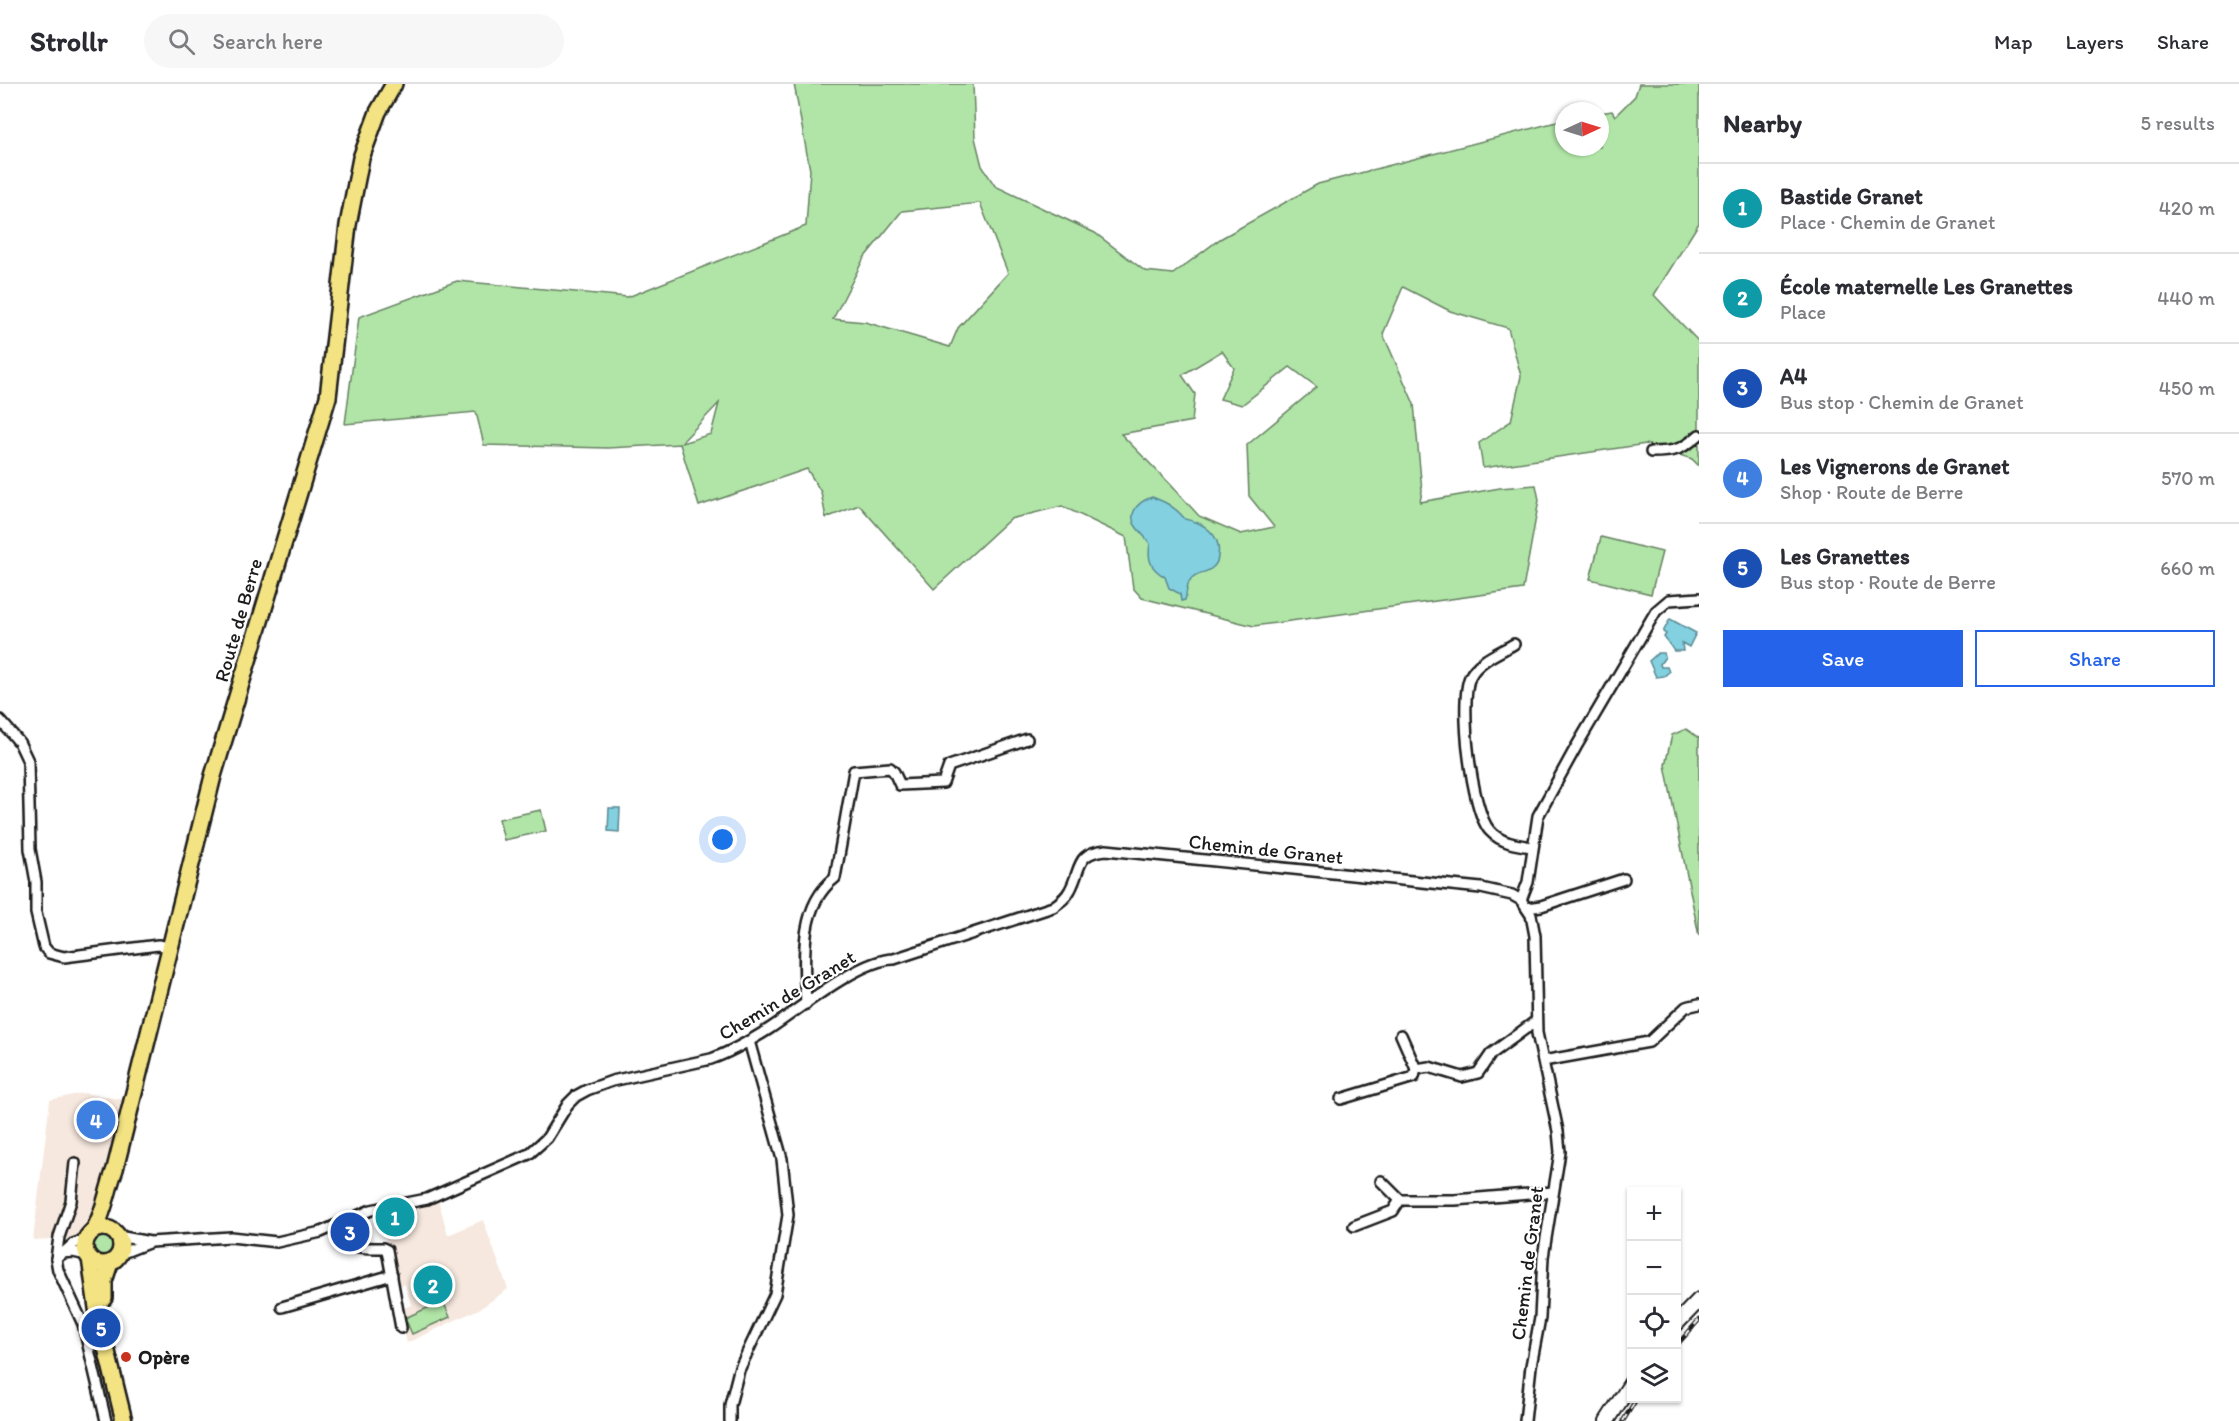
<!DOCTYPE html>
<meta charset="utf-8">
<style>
body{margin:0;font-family:Itim,sans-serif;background:#f7f7f7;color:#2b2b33}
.controls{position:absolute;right:18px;bottom:18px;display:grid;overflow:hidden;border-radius:0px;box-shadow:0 2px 4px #0004}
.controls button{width:54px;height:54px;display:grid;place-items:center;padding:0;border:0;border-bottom:2px solid #e1e1e2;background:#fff;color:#2b2b33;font:30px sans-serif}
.compass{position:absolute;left:1555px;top:18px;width:54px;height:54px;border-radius:50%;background:#fff;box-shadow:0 2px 4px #0004;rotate:86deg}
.you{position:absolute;left:723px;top:756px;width:21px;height:21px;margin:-15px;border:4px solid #fff;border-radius:50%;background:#1a73e8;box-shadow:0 0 0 9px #1a73e833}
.badge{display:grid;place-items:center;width:39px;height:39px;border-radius:50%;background:#2563eb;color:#fff;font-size:20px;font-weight:700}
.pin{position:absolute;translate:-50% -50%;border:3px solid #fff;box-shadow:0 2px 6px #0006}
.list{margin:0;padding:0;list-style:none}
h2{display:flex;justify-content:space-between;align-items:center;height:78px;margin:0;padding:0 24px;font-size:26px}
h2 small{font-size:20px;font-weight:400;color:#7c7c81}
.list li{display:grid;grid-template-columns:39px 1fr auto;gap:18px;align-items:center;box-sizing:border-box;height:90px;padding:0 24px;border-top:2px solid #e1e1e2}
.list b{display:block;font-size:22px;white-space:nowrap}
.list p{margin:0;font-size:20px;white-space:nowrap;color:#7c7c81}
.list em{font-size:20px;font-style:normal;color:#7c7c81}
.actions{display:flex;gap:12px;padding:18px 24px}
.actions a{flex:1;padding:14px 0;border:2px solid #2563eb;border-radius:0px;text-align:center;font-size:21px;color:#2563eb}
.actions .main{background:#2563eb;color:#fff}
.icon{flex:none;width:33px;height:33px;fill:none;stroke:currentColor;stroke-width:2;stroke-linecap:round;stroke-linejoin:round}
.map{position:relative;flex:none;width:1699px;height:1337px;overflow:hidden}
header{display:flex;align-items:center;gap:36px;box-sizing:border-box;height:84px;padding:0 30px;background:#fff;border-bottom:2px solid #e1e1e2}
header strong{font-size:28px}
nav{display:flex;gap:33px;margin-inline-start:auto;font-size:21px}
.search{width:420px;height:54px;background:#f7f7f7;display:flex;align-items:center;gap:15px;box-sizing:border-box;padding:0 21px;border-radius:33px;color:#7c7c81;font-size:22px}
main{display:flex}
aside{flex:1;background:#fff}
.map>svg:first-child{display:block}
</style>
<header>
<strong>Strollr</strong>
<div class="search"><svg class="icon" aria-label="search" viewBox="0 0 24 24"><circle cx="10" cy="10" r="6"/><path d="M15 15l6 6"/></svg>Search here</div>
<nav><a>Map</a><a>Layers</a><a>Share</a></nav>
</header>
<main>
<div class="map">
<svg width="1699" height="1337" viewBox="0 0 1699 1337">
<rect width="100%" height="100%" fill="#fff"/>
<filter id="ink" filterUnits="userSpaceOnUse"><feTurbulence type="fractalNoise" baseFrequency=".0167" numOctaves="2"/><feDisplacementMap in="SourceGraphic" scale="12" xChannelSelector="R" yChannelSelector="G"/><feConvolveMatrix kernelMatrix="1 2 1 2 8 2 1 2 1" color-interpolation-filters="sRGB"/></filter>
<g filter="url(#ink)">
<g fill="#f6e8de">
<polygon points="83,1009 126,1016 96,1134 75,1154 33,1156 50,1016"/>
<polygon points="438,1115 448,1151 483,1136 508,1205 481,1224 407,1259 400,1233 402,1225 411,1221 405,1200 398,1202 397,1200 386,1155 383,1126"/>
</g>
<g fill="#b1e5a7" stroke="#668062" stroke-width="1.5" fill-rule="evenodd">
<path d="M794,0H973L975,54L982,82L995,102L1095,149L1145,187L1173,190L1220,155L1318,100L1564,36V63H1600V29L1612,27L1615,32L1635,12L1639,0H1699V139L1654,211L1699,258V382L1692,375L1646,360L1483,384L1479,359L1511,337L1521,292L1508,244L1450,227L1403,203L1383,250L1414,320L1422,407L1420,418L1500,404L1536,401L1539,416L1523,505L1254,542L1142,514L1133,504L1126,453L1062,422L1010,435L934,505L859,421L826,434L821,408L807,385L699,422L680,360L608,364L484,361L476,328L345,340L359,233L457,197L628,213L806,142L810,86ZM980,119L1008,189L958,244L950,263L865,238L833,235L864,174L902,127ZM1222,267L1234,284L1220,315L1242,321L1290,283L1317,303L1247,361L1249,412L1274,443L1241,450L1199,432L1171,401L1121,350L1192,337L1195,310L1182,291ZM719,319L711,350L682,359V358Z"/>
<polygon points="1601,453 1662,468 1651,510 1590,495"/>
<polygon points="1686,645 1699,654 1699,852 1665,681 1672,651"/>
<polygon points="541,726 546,747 504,756 499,735"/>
<circle cx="103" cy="1162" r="10"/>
<polygon points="443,1217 450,1233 412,1250 405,1234"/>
</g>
<g fill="#82d0e0" stroke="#598892" stroke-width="1.5">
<path d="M1152,413C1166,418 1175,423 1185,435C1203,438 1222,451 1218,472C1218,476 1216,481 1212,484C1205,490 1194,488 1189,498C1186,504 1187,510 1185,516L1181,517L1180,510L1169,504L1165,493C1151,485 1147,476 1150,460C1144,449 1128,441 1134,427C1138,419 1144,416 1152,413Z"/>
<polygon points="1670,535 1696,549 1689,563 1682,559 1683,567 1674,567 1664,553 1666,550 1663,548"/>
<polygon points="1658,569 1664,569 1665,573 1660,580 1661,583 1667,583 1669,588 1664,592 1656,593 1649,577"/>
<polygon points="609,724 620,724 619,748 608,747"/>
</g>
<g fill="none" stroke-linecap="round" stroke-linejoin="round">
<defs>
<g id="street">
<path d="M1651,368C1674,368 1682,366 1699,351"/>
<path d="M1514,560C1499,569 1477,577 1470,593C1459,617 1471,727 1490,747C1501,759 1517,761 1532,763"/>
<polyline points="0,636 19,658 28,677 30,765 36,798 36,829 44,863 49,869 64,873 158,861 169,863"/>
<polyline points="1521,816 1528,798 1538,732 1576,663 1656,527 1669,516 1699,514"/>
<polyline points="1527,824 1541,822 1624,795"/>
<path d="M806,920C804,878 798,822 835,794L854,687L890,684L894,688L900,701L943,699L949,682L1027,655"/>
<polyline points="1401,951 1416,985 1429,983 1462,993 1478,989 1491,970 1536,937"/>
<polyline points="1543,977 1649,958 1686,923 1699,920"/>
<polyline points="1341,1015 1414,993 1416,985"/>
<polyline points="1381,1097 1400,1116"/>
<path d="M334,1142C341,1166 362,1164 383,1164L387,1166L401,1244"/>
<polyline points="1354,1142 1393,1127 1400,1116 1455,1116 1553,1108"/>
<path d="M118,1152L150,1158L231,1153L277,1158L321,1148L371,1126L427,1115L529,1070L547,1054L568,1020L576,1012L587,1006L612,997L711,975C731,968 750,957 769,945C798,926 860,875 894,875L1053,823C1060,818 1066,814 1070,806C1082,784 1075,769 1106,766L1481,804L1512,811L1521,816L1531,831L1535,852L1537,949L1558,1047L1560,1068L1543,1173L1540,1234L1531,1282L1525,1337"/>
<polyline points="87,1155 73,1160 56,1175 58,1186 83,1240 106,1337"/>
<polyline points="62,1169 73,1168 87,1171"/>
<polyline points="120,1170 148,1159"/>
<polyline points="56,1175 59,1153 71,1117 75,1079"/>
<polyline points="282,1223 392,1191"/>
<polyline points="730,1337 730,1321 739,1286 775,1210 788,1131 782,1075 749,957"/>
</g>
<g id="secondary">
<polyline points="1676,1240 1699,1216"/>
<polyline points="1607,1337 1632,1298"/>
</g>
<g id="primary">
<circle cx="103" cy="1162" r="18"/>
<path d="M94,1146C105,1127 107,1106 115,1085L213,692L328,313L348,141L361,74L378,28L394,0"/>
<polyline points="90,1174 98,1231 124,1337"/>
<polyline points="104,1214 104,1197 110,1179"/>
</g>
</defs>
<use href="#street" stroke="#1c1c1c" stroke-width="14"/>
<use href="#secondary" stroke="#1c1c1c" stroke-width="18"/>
<use href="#primary" stroke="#1c1c1c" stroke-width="20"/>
<use href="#street" stroke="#fff" stroke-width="9"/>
<use href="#secondary" stroke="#fff" stroke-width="14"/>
<use href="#primary" stroke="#f4e382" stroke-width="15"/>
<defs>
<g id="rail">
<polyline points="1676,1262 1699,1236"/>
<polyline points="1623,1337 1637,1314"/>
</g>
</defs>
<use href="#rail" stroke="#1c1c1c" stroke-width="4.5"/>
<use href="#rail" stroke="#fff" stroke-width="2" stroke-dasharray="7" stroke-linecap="butt"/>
</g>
</g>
<circle fill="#c8321e" stroke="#fff" stroke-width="2" cx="126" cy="1273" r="6"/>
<g text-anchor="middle" stroke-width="4.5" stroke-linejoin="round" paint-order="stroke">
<g font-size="20" fill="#1c1c1c" stroke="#fff">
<text transform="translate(238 536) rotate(-74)" y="7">Route de Berre</text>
<text transform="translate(1266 765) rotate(6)" y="7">Chemin de Granet</text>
<text transform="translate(787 911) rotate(-31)" y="7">Chemin de Granet</text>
<text transform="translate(1527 1179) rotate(-83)" y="7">Chemin de Granet</text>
</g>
<g font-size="20" font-weight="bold" fill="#1c1c1c" stroke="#fff" text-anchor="start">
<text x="138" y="1280">Opère</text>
</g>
</g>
</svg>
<div class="controls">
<button>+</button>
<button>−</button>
<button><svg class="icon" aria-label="locate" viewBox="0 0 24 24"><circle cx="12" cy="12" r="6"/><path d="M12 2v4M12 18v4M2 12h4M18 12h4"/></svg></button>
<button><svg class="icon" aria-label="layers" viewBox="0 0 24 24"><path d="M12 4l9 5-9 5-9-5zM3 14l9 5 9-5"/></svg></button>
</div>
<svg class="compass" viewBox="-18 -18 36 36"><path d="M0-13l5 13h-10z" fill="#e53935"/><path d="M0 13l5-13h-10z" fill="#7c7c81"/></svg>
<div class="you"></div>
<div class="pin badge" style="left:395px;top:1133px;background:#0f9aa8">1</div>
<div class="pin badge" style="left:433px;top:1201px;background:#0f9aa8">2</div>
<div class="pin badge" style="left:350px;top:1148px;background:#1a4fb4">3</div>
<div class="pin badge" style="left:96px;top:1036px;background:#3f7fe0">4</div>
<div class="pin badge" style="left:101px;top:1244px;background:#1a4fb4">5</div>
</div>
<aside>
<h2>Nearby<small>5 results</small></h2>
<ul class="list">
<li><span class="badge" style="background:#0f9aa8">1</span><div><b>Bastide Granet</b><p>Place · Chemin de Granet</p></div><em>420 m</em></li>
<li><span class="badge" style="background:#0f9aa8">2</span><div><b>École maternelle Les Granettes</b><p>Place</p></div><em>440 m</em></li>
<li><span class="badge" style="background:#1a4fb4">3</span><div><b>A4</b><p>Bus stop · Chemin de Granet</p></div><em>450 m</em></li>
<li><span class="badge" style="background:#3f7fe0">4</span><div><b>Les Vignerons de Granet</b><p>Shop · Route de Berre</p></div><em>570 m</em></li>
<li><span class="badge" style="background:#1a4fb4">5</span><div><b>Les Granettes</b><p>Bus stop · Route de Berre</p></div><em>660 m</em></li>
</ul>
<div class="actions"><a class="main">Save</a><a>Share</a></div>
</aside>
</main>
